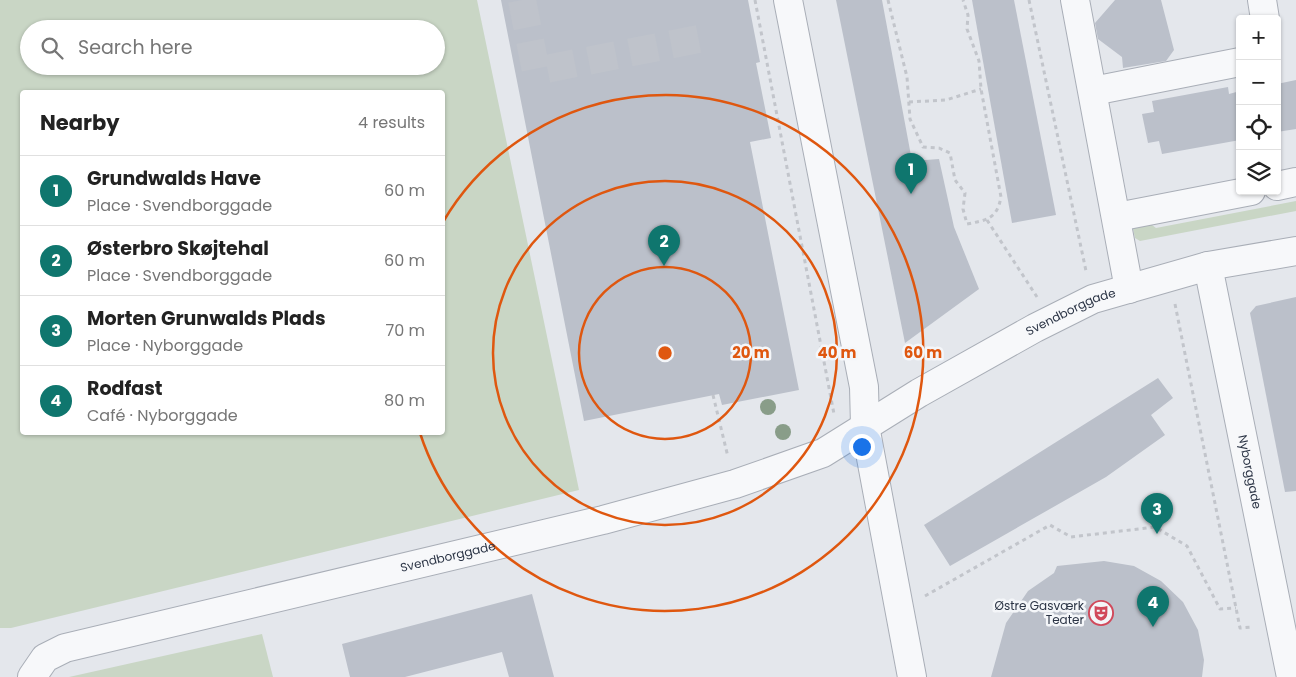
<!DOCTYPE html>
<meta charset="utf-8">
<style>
body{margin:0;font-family:Poppins,sans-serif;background:#f6f6f6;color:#222}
.controls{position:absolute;right:15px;top:15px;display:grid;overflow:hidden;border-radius:5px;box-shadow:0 1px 4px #0004}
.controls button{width:45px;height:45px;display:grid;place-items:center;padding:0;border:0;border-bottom:1px solid #e0e0e0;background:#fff;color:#222;font:25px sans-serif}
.you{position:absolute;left:861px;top:446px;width:18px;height:18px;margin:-12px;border:4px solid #fff;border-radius:50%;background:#1a73e8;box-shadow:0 0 0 8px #1a73e833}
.badge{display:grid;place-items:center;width:32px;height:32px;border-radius:50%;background:#0f766e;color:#fff;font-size:16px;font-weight:700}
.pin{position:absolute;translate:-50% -41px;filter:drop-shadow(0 1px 2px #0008)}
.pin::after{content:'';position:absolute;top:26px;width:18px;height:15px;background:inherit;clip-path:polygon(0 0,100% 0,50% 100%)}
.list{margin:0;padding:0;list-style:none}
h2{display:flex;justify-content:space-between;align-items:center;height:65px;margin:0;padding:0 20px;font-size:21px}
h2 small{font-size:16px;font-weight:400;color:#767676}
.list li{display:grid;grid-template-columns:32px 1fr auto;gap:15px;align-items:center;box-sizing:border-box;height:70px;padding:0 20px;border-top:1px solid #e0e0e0}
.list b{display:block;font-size:19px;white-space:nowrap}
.list p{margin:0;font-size:16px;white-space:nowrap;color:#767676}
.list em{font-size:16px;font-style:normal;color:#767676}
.icon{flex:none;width:28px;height:28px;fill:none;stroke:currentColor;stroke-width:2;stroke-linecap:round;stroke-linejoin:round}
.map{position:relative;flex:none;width:1296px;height:677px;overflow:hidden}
.search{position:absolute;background:#fff;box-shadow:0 1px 4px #0004;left:20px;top:20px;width:425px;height:55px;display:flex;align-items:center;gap:12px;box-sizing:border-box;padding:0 18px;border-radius:28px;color:#767676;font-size:19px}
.panel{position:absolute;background:#fff;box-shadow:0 1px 4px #0004;left:20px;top:90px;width:425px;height:345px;border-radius:5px}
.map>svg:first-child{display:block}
</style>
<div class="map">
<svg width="1296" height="677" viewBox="0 0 1296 677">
<rect width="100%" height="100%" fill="#e4e7ec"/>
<g fill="#c9d6c5" fill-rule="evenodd">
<path d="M0,0H477L579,490L11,628H0ZM29,29H436V66H29ZM442,92V432H22V92Z"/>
<polygon points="1296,201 1296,211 1140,241 1135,238 1132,224 1151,220 1152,225 1156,228"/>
<polygon points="262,634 273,677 69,677"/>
</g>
<g fill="#bbc0ca">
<polygon points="501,0 748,0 760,62 756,63 771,138 750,142 799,390 722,405 719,394 584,421"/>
<polygon points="836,0 882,0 912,161 939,159 954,227 979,289 905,343"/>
<polygon points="972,0 1014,0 1056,215 1012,223"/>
<polygon points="1115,0 1161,0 1174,50 1166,61 1123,68 1122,57 1098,39 1095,23"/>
<polygon points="1296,80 1296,129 1277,132 1277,84"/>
<polygon points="1228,87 1229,94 1240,91 1240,140 1162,154 1159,141 1148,143 1142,114 1154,112 1152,101"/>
<polygon points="1296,297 1296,491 1285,492 1250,313 1256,306"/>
<polygon points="1158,378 1173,398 1151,415 1165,435 1106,477 950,566 924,525"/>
<polygon points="1104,561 1134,566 1161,581 1183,602 1198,630 1204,660 1202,677 991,677 1006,623 1028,591 1054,573 1057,566"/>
<polygon points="532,594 554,677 509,677 502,652 405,677 350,677 342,644"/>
</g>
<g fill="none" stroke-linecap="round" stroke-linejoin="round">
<polyline stroke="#bfc3cb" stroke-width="28" stroke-dasharray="28 14" stroke-linecap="butt" points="522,0 536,71 709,37"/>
<defs>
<g id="minor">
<polyline points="788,0 864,387 865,426 912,677"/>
<polyline points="1075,0 1129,289"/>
<polyline points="1262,0 1265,19"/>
<polyline points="1093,91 1240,62"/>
<polyline points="1277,186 1296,182"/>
<polyline points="1117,217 1251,191"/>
<path id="s1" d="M1208,266L1291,677"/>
<path id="s2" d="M32,677L45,658L65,648L603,520L735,484L823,453L919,393L1035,328L1093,299L1208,266L1296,251"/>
</g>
</defs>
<use href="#minor" stroke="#a9aeb7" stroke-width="30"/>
<g stroke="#c2c5cb" stroke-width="3" stroke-dasharray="4 4" stroke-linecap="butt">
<polyline points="755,0 834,414"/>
<path d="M888,0L907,77L910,119L923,147L939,148L950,153L955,180L965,193L963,209L967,224C987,220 997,219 1001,197L981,89L979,61L967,29L968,15L963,0"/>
<polyline points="1029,0 1086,271"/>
<polyline points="909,102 946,100 981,89"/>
<polyline points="987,220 1037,297"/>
<polyline points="1175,304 1240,628 1253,627"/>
<polyline points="713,395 728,457"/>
<polyline points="925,596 1050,525 1071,537 1155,527 1187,546 1220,609 1236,608"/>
</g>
<use href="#minor" stroke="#f7f8fa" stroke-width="28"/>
</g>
<g fill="#899d89">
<circle cx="768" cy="407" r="8"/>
<circle cx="783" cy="432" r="8"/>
</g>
<g fill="none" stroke="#df570f" stroke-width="2.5">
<circle cx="665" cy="353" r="86"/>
<circle cx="665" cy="353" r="172"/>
<path d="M443 222A258 258 0 1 1 420 433"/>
</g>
<defs>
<symbol id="theatre-ring" viewBox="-11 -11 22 22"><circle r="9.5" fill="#f4f6f9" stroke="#d1495b" stroke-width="1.5"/><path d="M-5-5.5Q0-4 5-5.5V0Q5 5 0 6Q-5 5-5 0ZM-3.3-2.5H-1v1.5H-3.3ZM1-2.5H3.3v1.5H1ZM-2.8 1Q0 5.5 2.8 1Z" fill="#d1495b"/></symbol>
</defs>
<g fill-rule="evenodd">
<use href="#theatre-ring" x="1087" y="599" width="28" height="28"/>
</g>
<g text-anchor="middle" stroke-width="5" stroke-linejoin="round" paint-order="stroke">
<g font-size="12" fill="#2b3445" stroke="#f4f6f9">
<text dy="4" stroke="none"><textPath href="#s2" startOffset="1114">Svendborggade</textPath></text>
<text dy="4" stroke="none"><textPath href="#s1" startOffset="210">Nyborggade</textPath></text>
<text dy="4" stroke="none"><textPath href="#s2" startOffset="439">Svendborggade</textPath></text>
</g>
<g font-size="12" fill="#2b3445" stroke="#f4f6f9" text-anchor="end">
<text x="1084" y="610">Østre Gasværk<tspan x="1084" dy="14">Teater</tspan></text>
</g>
</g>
<circle cx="665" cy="353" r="8" fill="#df570f" stroke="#f4f6f9" stroke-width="2.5"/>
<g font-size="15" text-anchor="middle" font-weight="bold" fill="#df570f" stroke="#f4f6f9" stroke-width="5" stroke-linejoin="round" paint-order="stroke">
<text x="751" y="358">20 m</text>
<text x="837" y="358">40 m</text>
<text x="923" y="358">60 m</text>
</g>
</svg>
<div class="controls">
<button>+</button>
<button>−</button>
<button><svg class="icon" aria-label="locate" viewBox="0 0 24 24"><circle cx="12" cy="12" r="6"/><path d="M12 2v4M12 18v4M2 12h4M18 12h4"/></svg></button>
<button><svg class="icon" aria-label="layers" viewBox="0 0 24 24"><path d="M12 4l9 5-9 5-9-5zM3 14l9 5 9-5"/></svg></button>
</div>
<div class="you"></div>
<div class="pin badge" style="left:911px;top:194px">1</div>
<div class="pin badge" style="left:664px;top:266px">2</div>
<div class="pin badge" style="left:1157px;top:534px">3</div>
<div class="pin badge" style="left:1153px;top:627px">4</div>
<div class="search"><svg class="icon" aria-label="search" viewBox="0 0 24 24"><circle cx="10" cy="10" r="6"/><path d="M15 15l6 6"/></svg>Search here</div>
<section class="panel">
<h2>Nearby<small>4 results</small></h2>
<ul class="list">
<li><span class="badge">1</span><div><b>Grundwalds Have</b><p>Place · Svendborggade</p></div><em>60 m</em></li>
<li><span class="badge">2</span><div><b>Østerbro Skøjtehal</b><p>Place · Svendborggade</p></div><em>60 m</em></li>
<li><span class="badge">3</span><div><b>Morten Grunwalds Plads</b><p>Place · Nyborggade</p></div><em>70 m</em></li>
<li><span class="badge">4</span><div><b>Rodfast</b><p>Café · Nyborggade</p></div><em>80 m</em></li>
</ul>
</section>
</div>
